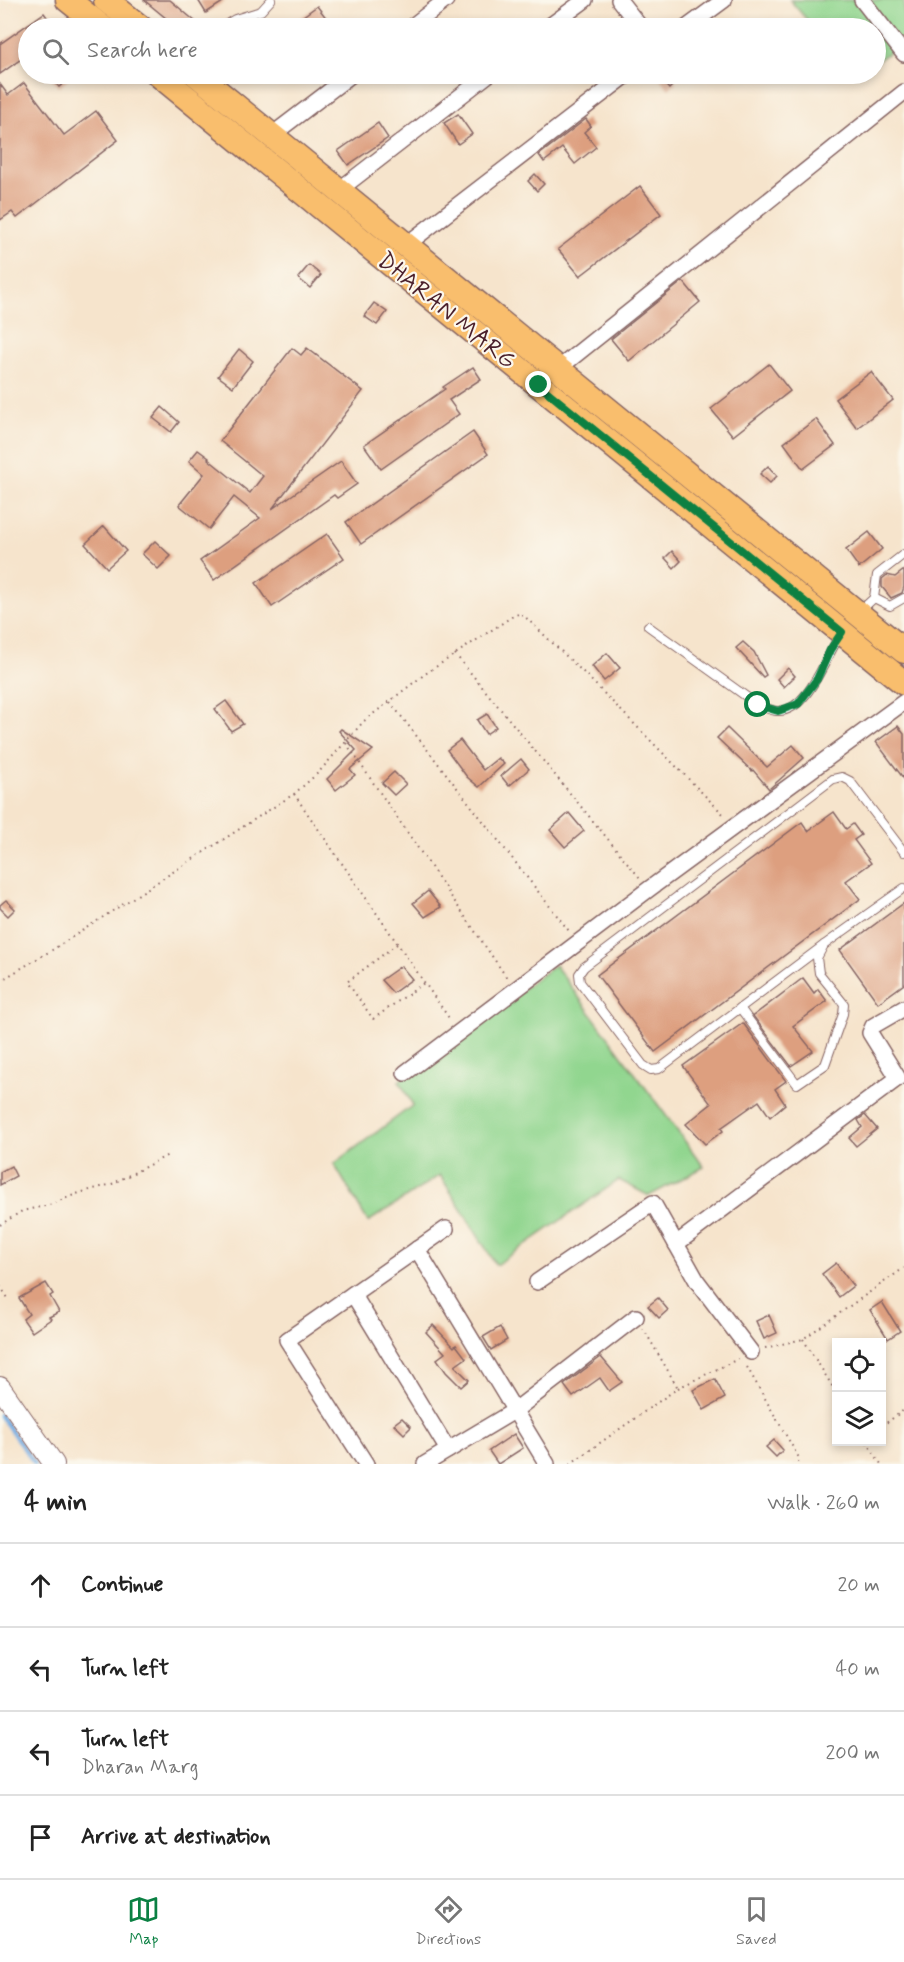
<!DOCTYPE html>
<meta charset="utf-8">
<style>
body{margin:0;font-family:Mynerve,sans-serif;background:#f2f2f2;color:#222}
.controls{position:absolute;right:18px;bottom:18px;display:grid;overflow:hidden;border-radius:0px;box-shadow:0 3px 9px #0003}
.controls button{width:54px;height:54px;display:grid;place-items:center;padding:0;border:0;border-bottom:2px solid #e0e0e0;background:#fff;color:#222;font:30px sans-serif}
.stop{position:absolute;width:18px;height:18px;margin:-14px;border:4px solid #0b8043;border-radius:50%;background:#fff}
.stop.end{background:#0b8043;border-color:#fff;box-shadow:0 2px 6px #0008}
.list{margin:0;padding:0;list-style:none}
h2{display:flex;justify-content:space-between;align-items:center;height:78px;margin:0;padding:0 24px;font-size:26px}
h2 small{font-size:20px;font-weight:400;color:#767676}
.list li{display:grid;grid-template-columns:39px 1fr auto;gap:18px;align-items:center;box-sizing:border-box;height:84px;padding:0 24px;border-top:2px solid #e0e0e0}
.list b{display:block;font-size:22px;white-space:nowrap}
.list p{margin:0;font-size:20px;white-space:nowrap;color:#767676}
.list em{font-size:20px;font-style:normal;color:#767676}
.icon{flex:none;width:33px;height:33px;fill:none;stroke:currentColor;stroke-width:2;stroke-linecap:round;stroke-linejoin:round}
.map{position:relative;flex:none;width:904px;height:1464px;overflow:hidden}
.search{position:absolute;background:#fff;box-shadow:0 3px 9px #0003;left:18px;right:18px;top:18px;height:66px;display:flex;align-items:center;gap:15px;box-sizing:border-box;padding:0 21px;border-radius:33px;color:#767676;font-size:22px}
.sheet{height:414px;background:#fff}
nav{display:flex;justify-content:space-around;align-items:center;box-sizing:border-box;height:84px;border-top:2px solid #e0e0e0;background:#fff;font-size:16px;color:#767676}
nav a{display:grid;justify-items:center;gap:3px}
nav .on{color:#0b8043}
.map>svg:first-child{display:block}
</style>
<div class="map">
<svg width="904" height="1464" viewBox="0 0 904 1464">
<rect width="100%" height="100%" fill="#fbf7ec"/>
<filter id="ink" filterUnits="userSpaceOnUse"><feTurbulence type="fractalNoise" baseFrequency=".0167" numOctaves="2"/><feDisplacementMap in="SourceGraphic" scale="12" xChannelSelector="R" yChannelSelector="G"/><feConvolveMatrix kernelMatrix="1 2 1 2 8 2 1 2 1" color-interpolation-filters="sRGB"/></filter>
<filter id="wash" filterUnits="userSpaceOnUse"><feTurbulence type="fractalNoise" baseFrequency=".008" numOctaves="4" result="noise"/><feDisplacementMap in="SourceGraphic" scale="24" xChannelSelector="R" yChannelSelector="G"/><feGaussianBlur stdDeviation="1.35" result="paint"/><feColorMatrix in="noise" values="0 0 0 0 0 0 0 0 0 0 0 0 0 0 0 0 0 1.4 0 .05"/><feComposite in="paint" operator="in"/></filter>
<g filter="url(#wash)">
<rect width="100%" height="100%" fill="#f6e4cc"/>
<g fill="#91d68f" stroke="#6e7a5d" stroke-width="1.5">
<polygon points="790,0 904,0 904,54 897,46 876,62 876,28 814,28"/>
<polygon points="555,965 704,1167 649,1196 619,1180 496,1265 440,1175 368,1222 334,1164 413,1105 399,1081"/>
</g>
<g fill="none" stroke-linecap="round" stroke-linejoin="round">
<polyline stroke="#74aee4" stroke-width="4" points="0,1415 35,1464"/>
</g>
<g id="blocks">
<g fill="#dd9f7f">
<polygon points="144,0 170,0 196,22 191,28 178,28"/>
<polygon points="198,0 226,0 206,13"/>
<polygon points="317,6 334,28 287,28"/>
<polygon points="44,13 55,28 28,28 28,54 0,74 0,44"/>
<polygon points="48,74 75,74 59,87"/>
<polygon points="666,74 668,74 676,82 669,89 660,79"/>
<polygon points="24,83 64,135 96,111 118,140 17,218 12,212 0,220 0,84 8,95"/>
<polygon points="458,114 472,134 458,144 444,123"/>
<polygon points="586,119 591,126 584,132 596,147 575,164 562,148 544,162 539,155"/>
<polygon points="378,123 388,138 348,165 338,151"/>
<polygon points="535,174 544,184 537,191 528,181"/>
<polygon points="640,186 661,214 580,276 558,249"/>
<polygon points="309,265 321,275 310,288 298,278"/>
<polygon points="683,281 700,302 629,361 611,339"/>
<polygon points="374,303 387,312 377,325 364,316"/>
<polygon points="292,348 301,355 307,348 363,391 272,509 341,461 357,484 337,498 334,495 214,580 200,561 260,518 234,497 209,529 179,505 204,474 189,461 198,450 209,458 208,459 250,493 263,476 220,441"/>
<polygon points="239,349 253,361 233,387 218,376"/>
<polygon points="769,364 790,391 733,436 711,409"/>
<polygon points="473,367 481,379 449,400 459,414 381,469 364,445 445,389 443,387"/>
<polygon points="871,372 893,400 857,428 835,399"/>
<polygon points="162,407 179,422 171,432 153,418"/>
<polygon points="816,419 835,445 803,469 784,443"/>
<polygon points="473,432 488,454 361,544 346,522"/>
<polygon points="768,466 777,476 770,483 760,474"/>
<polygon points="104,526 126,551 107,568 85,544"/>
<polygon points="869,532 882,549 859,568 846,550"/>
<polygon points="327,534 344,558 272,607 256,583"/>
<polygon points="155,541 171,556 158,569 142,554"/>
<polygon points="672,551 681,561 674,568 665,558"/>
<polygon points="904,570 904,587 902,593 891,598 882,587 882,579 887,575 895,577"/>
<polygon points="743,642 754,652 766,675 763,677 736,648"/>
<polygon points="607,653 620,668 604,681 592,666"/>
<polygon points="788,668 795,676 784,687 777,679"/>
<polygon points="226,701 243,724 231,731 215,709"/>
<polygon points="487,714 496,727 486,734 477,720"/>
<polygon points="898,726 904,734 904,779 876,742"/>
<polygon points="727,728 767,767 793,745 804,758 769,789 753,770 752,771 717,738"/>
<polygon points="341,729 373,750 350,769 355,775 336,790 327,779 356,750 339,731"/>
<polygon points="460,740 483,770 498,758 504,764 479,787 467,777 447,750"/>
<polygon points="521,759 529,769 509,786 501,776"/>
<polygon points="394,772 406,784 394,795 382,783"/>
<polygon points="834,812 846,829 853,824 861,835 854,840 871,863 846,881 860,899 655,1052 597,975 802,822 808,831"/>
<polygon points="569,813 584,831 565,847 550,830"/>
<polygon points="428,891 441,907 425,917 413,903"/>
<polygon points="6,900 15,909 8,916 0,908 0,905"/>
<polygon points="904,903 904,984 878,1003 840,950"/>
<polygon points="401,966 412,979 393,993 381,980"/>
<polygon points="803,978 814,993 818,989 827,1001 793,1026 813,1051 791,1066 753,1016"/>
<polygon points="743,1023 786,1081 775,1089 785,1104 770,1117 759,1101 721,1128 723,1131 705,1144 686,1124 711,1104 683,1066"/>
<polygon points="865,1115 877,1129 856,1146 849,1138 862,1127 858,1120"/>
<polygon points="11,1166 16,1176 0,1185 0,1172"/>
<polygon points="836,1263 853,1286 839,1297 822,1274"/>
<polygon points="46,1283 53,1294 50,1296 59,1312 49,1317 51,1319 32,1332 23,1319 29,1314 19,1298"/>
<polygon points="658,1298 668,1310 659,1318 648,1306"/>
<polygon points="882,1302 900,1331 888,1339 870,1310"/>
<polygon points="769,1315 777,1333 764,1339 756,1321"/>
<polygon points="433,1325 454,1347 456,1345 466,1358 455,1366 469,1380 461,1387 446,1372 437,1359 445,1353 426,1332"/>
<polygon points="500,1327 507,1340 491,1350 483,1337"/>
<polygon points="601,1357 622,1382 609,1391 600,1378 573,1397 564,1385"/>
<polygon points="715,1379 725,1398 704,1410 693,1390"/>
<polygon points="402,1418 411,1427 404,1434 394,1424"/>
<polygon points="514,1434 523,1448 498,1464 489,1451"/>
<polygon points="774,1440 783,1450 776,1457 766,1447"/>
</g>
</g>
</g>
<g filter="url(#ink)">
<use href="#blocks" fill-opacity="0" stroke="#866463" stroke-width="1.5"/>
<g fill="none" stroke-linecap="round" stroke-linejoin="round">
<defs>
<g id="service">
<polyline points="220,28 235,19 261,11 271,0"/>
<polyline points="874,598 890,606 904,598"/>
<polyline points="860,611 874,598 877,575 904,554"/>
<path d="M648,626L758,705C764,707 771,711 777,711C808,713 826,655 841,634"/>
<polyline points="824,945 659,1069 651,1070 643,1065 580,982 579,974 584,967 833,779 842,777 850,781 904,852"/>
<polyline points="740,1008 797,1084 825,1065 843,1014 844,1004 819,973 817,958 824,945 904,888"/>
</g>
<g id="minor">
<polyline points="619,0 641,28"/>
<polyline points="862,0 904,54"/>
<polyline points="410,28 446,0"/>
<polyline points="547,28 585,0"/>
<polyline points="686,28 724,0"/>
<polyline points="272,135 352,74"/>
<polyline points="339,190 489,74"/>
<polyline points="406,245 628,74"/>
<polyline points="558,369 904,92"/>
<polyline points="405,1073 649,889 904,702"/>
<polyline points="676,1244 898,1078 870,1033 873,1026 904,1008"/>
<polyline points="417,1249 547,1464"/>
<polyline points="537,1282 653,1203 697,1281 751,1352"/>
<polyline points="353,1294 448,1450"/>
<polyline points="366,1464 287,1340 446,1229"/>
<polyline points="425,1464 514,1411 636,1317"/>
</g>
<polyline id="tertiary" points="0,1387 54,1464"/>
<g id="primary">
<polyline points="68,0 103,28"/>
<polyline points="106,0 141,28"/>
<polyline points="158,74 904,683"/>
<polyline points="196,74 904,651"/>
</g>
</defs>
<use href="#service" stroke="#866463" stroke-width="10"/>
<use href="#minor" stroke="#866463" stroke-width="18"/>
<use href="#tertiary" stroke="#866463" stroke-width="22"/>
<use href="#primary" stroke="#866463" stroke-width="27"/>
<g stroke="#866463" stroke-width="2" stroke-dasharray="1.5 4.5" stroke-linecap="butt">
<polyline points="455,654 640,878"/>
<polyline points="390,702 569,931"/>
<polyline points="346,743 507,978"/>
<polyline points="294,794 451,1021"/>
<polyline points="397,944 347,982 373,1019 424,983"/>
<polyline points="0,981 52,950 294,794 318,773 364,721 425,674 513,616 521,613 582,671 726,817"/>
<polyline points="0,1225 22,1211 49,1205 79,1193 112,1184 170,1154"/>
<polyline points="0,1286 8,1298"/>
<polyline points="643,1328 678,1388"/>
<polyline points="803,1339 836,1392"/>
<polyline points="765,1348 803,1339 904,1268"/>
<polyline points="747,1367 799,1458 798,1464"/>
<polyline points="882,1426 904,1410"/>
<polyline points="867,1442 881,1464"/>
<polyline points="570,1464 678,1388 738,1359"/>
</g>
<use href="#service" stroke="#fff" stroke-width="8"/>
<use href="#minor" stroke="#fff" stroke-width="15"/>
<use href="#tertiary" stroke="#fff" stroke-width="20"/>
<use href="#primary" stroke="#f9be6d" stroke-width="24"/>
</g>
</g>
<g fill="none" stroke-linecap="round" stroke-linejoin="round" filter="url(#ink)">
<polyline stroke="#0b8043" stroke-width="8" points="539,385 842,632 830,650 817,679 798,704 778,711 758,705"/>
</g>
<g text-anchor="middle" stroke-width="4.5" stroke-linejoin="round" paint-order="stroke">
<g font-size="24" fill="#4a1f2b" stroke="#fbf7ec">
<text transform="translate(447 310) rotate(39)" y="8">DHARAN MARG</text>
</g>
</g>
</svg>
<div class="controls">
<button><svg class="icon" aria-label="locate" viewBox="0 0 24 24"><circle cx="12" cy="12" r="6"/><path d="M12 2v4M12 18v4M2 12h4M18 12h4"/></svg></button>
<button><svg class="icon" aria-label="layers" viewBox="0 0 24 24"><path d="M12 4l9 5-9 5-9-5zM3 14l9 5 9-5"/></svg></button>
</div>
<div class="stop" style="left:758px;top:705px"></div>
<div class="stop end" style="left:539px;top:385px"></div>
<div class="search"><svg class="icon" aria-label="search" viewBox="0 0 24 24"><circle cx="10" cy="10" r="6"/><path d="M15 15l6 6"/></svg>Search here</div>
</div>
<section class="sheet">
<h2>4 min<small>Walk · 260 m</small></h2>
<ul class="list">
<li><svg class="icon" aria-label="ahead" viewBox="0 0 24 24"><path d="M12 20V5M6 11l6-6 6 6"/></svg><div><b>Continue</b></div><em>20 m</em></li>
<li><svg class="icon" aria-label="left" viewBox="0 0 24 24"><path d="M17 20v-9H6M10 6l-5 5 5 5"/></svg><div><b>Turn left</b></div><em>40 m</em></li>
<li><svg class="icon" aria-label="left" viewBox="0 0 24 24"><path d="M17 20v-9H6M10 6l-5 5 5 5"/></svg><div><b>Turn left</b><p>Dharan Marg</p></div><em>200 m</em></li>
<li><svg class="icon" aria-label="arrive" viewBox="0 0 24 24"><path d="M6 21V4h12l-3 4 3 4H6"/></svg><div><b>Arrive at destination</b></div></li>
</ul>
</section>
<nav>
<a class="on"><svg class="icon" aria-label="map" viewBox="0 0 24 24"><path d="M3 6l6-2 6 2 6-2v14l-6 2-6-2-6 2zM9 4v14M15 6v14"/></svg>Map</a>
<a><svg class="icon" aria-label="directions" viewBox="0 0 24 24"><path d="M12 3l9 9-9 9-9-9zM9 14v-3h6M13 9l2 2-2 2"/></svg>Directions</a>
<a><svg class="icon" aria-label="saved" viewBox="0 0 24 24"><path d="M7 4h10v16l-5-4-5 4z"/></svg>Saved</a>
</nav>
